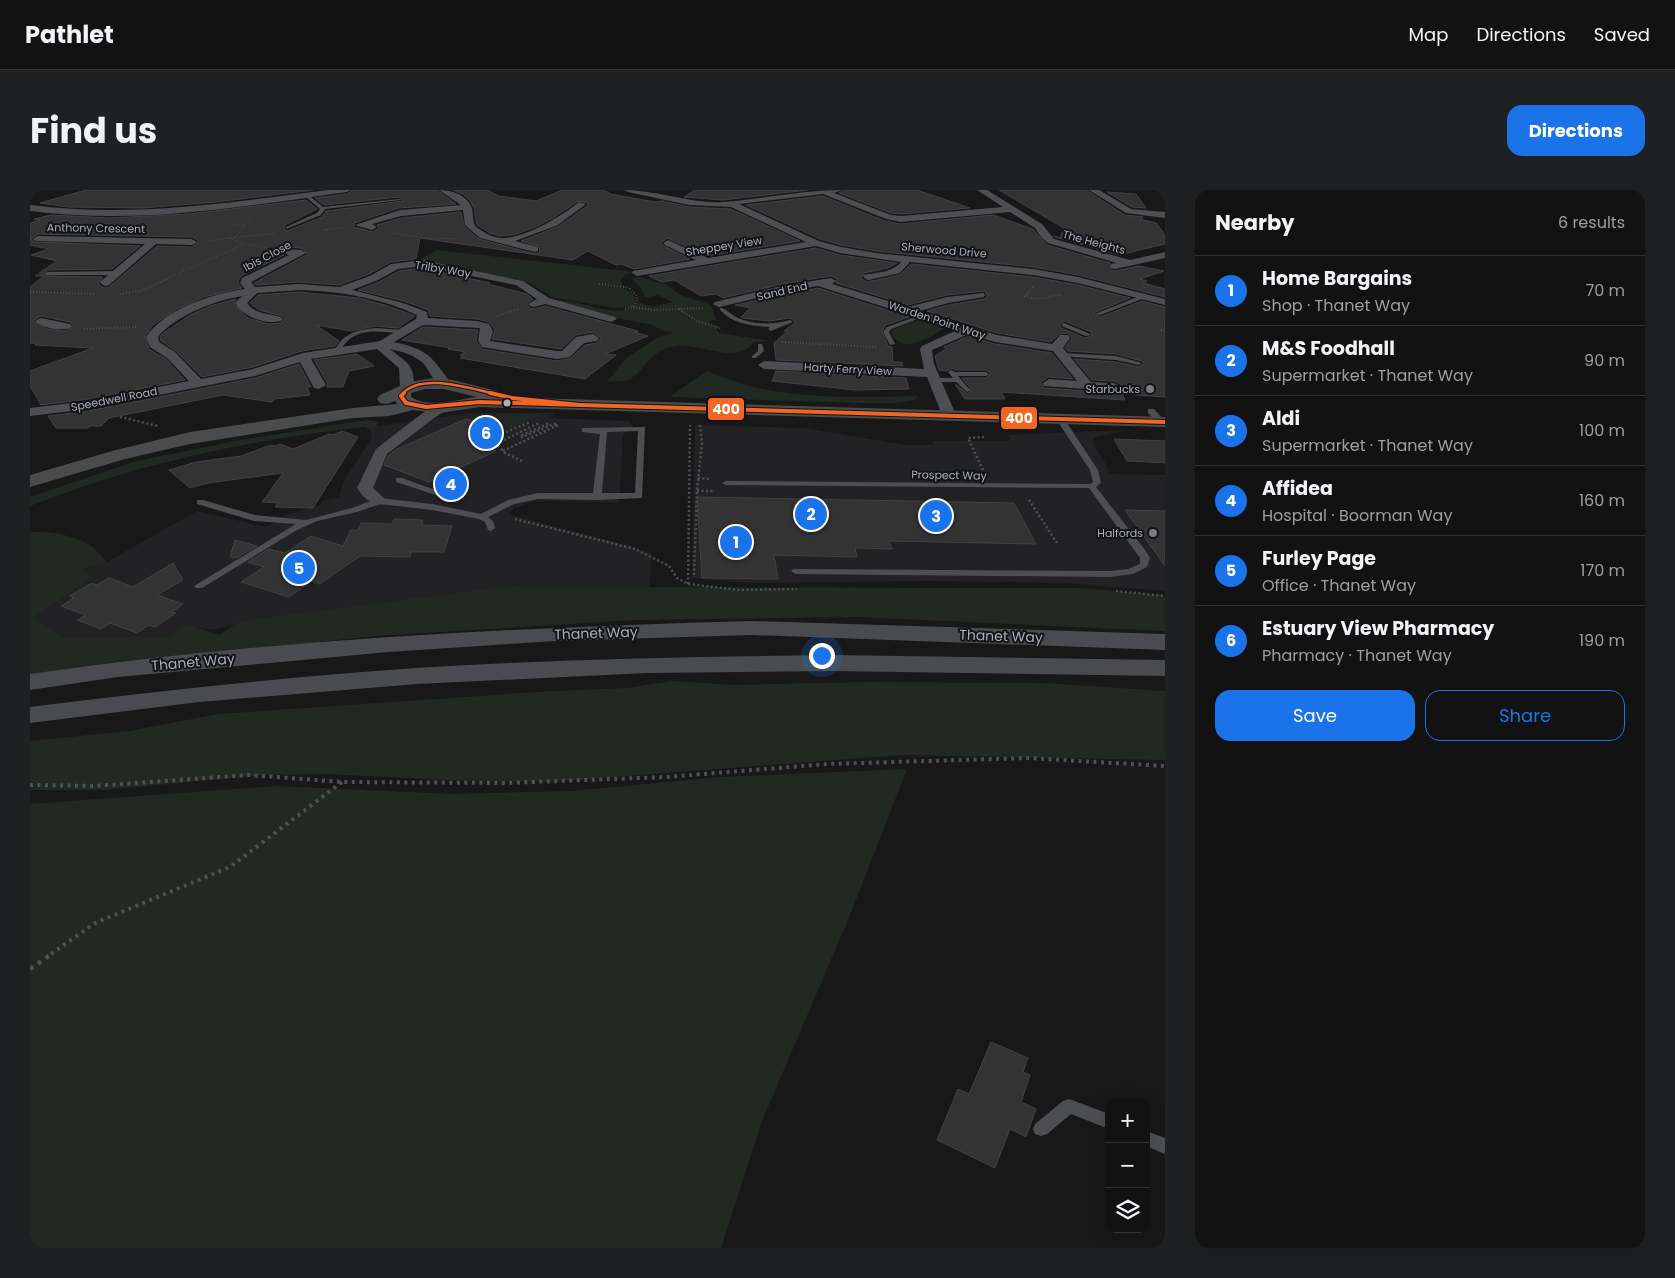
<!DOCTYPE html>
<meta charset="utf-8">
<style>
body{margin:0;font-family:Poppins,sans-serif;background:#1f2021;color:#f1f3f6}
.controls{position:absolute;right:15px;bottom:15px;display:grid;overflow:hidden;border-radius:10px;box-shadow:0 5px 20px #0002}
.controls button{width:45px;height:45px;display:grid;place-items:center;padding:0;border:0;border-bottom:1px solid #313233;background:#121213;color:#f1f3f6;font:25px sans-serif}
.you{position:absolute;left:791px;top:465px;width:18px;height:18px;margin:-12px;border:4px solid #fff;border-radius:50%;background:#1a73e8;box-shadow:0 0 0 8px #1a73e833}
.badge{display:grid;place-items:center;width:32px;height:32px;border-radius:50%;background:#1a73e8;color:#fff;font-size:16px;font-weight:700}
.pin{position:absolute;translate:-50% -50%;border:2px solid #fff;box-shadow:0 1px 5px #0006}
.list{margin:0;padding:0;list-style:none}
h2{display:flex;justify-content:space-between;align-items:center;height:65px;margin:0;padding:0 20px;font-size:21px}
h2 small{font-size:16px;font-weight:400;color:#9c9ea0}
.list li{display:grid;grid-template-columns:32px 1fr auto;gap:15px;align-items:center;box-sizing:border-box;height:70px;padding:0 20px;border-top:1px solid #313233}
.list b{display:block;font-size:19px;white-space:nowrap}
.list p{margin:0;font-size:16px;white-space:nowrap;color:#9c9ea0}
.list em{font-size:16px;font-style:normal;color:#9c9ea0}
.actions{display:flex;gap:10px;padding:15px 20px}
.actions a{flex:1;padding:11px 0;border:1px solid #1a73e8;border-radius:15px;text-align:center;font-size:18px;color:#1a73e8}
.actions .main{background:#1a73e8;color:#fff}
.icon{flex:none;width:28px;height:28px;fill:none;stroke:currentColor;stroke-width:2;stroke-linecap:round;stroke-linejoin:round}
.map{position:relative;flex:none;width:1135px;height:1058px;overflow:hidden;border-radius:15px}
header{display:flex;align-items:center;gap:30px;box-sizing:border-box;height:70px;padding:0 25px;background:#121213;border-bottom:1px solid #313233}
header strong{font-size:24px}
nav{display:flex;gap:28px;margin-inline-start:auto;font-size:18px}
.intro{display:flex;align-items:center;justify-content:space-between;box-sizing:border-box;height:120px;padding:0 30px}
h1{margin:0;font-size:35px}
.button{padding:12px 22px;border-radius:15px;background:#1a73e8;color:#fff;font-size:18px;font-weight:700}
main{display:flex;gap:30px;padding:0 30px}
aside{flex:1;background:#121213;border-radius:15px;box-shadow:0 5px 20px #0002}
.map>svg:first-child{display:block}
</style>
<header>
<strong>Pathlet</strong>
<nav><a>Map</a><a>Directions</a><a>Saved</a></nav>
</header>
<div class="intro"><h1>Find us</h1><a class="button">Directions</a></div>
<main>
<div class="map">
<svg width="1135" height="1058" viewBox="0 0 1135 1058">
<rect width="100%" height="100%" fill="#181819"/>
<g fill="#222224">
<polygon points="440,223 527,223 519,228 599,231 600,234 603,235 593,245 589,313 521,311 502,312 485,318 478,324 608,358 622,364 619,397 239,427 183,440 157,436 140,447 34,447 3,428 62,388 52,379 77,372 167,321 236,337 257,325 292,314 291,311 309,307 313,292 342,248 340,239 347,236"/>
<polygon points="665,235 774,238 875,255 903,255 902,251 980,251 978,245 1097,240 1063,248 1064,256 1076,274 1079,284 1135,285 1135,401 1033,393 897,391 719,393 662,388"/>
</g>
<g fill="#222923">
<path d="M406,60L604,82L593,85L594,87L591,88L590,91L597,98L569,94C582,99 603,94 606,111L602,117L585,118L520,107L521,106L495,91L386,72Z"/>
<path d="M610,87L637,95L651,105L681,115L686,130L677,132L689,137L686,140L690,143L741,151L724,152C705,177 671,152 645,156C619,159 614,184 596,191C591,192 583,191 577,192L596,168L629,147L641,144L642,142L633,141L623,135L551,121L524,112C547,104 588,135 609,112L622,117L643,112L628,105L615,108L612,100L601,88Z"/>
<path d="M891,129L913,138C907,145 886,155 876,154C870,154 866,149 862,146L861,141L869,136Z"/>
<path d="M677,181C692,187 708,193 724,197C778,210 834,207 888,206L885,210L866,213H826L640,207Z"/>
<polygon points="513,224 493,233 484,234 487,236 465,239 440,230 440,225"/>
<path d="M336,230L347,232V236L340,239L334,237C220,250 107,273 0,316V307L107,271L210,250Z"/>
<path d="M0,342C29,341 59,347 77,372L53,379L62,388L3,428L34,447H140L156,434L190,445L207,433L239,427L476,397L1054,398L1135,406V441L827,427L604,430L345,446L49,477L0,486Z"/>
<polygon points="642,491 703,495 837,492 1013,493 1135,501 1135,570 872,565 518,592 436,591 299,584 233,585 74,600 0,600 0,551 99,541 189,524 522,501 598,498"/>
<polygon points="877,579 818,730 732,931 691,1058 0,1058 0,614 245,596 423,604 542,601 690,587"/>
</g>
<g fill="#333334" stroke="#414245" fill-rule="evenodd">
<polygon points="56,0 283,0 186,12 113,18 38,17 10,13"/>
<path d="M323,0H407L426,14L369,18L324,33V37L343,42L349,38L347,35L371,28L431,22L434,36L449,49L505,64L510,62L509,56L491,51L529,36L557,16L558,13L548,11L523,28L503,38L483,45L470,46L460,43L447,35L444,18L440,11L433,4L423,0H457L469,6L506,11L532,0H574L581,4L625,12L632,11L659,17L701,19L770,51L678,66L637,48L631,53L634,56L660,69L604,79L591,74L586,75L558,61L543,70L390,48L386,69L361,72L339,84L309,95L269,92L226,95L224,93L278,64L271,58L256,57L249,61L254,65L211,86L208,92L212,98L174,107L147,119L123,135L115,146L119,159L136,169L155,190L58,209L11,215L0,196V181L63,158L5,155L8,153H0V97L14,86L73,87L68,94L74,98L79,97L127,56L162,57L169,51L162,47L8,44L1,49L4,52L110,56L82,79L17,80L14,86H5L27,71L1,65L19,59L0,55V33L10,30L4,29L21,25L80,28L159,24L276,10L287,19L255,35L254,39L257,41L292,27L296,21L373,11L369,7L294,15L285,8L317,4ZM11,126L40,132L44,136L34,141L17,139L3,131Z"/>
<polygon points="665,0 778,0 693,10 654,7"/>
<polygon points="814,0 887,0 940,18 871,24 861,23 809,3"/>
<polygon points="969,0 1056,0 1095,25 1113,27 1110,29 1126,33 1135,45 1135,54 1089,65 1025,47 1024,46 1030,48 1034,38"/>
<polygon points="1077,2 1106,4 1116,18 1102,17"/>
<polygon points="793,6 855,31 871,34 963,25 1003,39 1017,55 1080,73 1081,80 1085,81 1109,76 1134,81 1110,89 1117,91 1113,93 1135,99 1135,107 1048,85 1003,77 846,61 811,55 790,49 716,15"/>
<path d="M786,58L810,65L867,73L858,78L834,83L831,88L837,92L870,85L881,74L1003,87L1048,95L1100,108L1063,123L1070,127L1112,111L1135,117V207L1092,204L1095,210L971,202L975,209H935L925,194L938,204L941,199L932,188H956L961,183L956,180H925L922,178L917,181L909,180L905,166L916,159L914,157L939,146L965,154L1022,163L1043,189L1018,187L1011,192L1014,198L1085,203L1092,199V195L1084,191L1062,190L1044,169L1086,172L1109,177L1114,173L1112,171L1086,164L1038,161L1035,158L1042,148L1038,143L1029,144L1021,152L967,143L897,121L918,115L954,109L957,106L955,101L917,105L878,115L806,93L807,89L801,86L752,94L693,108L686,104L671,106L644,90L632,92L619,86ZM1035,131L1061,142L1062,146L1055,148L1031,138L1030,134Z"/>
<polygon points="391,78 460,93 458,94 497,104 503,109 496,114 500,118 504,119 515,116 608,141 604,142 618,146 575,164 586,165 555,189 430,168 434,166 430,165 435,162 418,159 421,158 372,150 393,137 448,140 446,151 452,159 527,171 541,168 555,155 567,153 571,148 563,142 546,145 531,159 462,149 465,140 459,132 447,129 400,126 398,120 374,111 328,100 349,92 369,81"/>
<polygon points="788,98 879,127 856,135 852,141 858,156 862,157 863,172 872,172 873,176 746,170 744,153 758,141 754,141 765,133 764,130 760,128 739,131 713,128 711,127 720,118 705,115"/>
<polygon points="269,102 329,108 358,116 385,126 368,138 345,136 322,141 286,135 309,151 305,156 272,161 223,177 172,187 146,161 131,151 130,147 132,144 160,125 180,116 206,109 204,114 218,128 238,134 251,133 255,129 252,126 229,120 220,113 228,105"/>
<polygon points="327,164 344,176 319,181 313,197 296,197 298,194 284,170"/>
<polygon points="269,174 281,197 277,197 280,205 245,209 242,212 193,205 79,228 71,236 60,236 58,238 26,238 18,226 58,221 225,188"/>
<polygon points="746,181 876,188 879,199 825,200 742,191"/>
<polygon points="436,229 469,240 459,244 470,248 453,257 466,261 399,292 354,275 359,265 367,259"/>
<polygon points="312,241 328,247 283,318 245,317 248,313 232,312 253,283 178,293 160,298 139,280 166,272 211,266 241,255 245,256 250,254 263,259 299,244 303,245"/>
<polygon points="1084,249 1135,251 1135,273 1097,271"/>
<polygon points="667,307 984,313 1006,354 859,351 862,359 825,358 827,367 744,365 748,389 672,388"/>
<polygon points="1095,320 1135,321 1135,376"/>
<polygon points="364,329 393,330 392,335 422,336 414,362 381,362 380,367 330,366 290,394 281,391 259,407 211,392 234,377 218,372 239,359 255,363 281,346 313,356 321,340 328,340 331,333 362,334"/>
<polygon points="205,350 227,356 206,368 200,367"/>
<polygon points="143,373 153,390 127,405 153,414 141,422 146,423 125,437 119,435 107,443 80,433 71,439 47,430 56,425 31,416 44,408 39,406 62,393 67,395 79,388 103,397"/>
<polygon points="961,852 998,868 993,882 1000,885 991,912 1006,919 996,947 980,939 965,978 907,950 928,899 939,904"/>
</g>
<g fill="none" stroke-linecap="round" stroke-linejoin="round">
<g stroke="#4e5053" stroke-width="1" stroke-dasharray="1 2" stroke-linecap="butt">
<polyline points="205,35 216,35"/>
<polyline points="294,40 315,37"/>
<polyline points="362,43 399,48 430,49"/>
<polyline points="205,47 223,28"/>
<polyline points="201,48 245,43"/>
<polyline points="202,49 214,54 239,58"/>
<polyline points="178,51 201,48"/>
<polyline points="134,90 214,54"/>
</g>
<g stroke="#4e5053" stroke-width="2" stroke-dasharray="1 2" stroke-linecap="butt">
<polyline points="569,94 599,98"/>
<polyline points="1003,97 995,106 1005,109 1031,105"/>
<polyline points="0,102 64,104"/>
<polyline points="90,104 113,100 137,89"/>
<polyline points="603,117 624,120 673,118"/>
<polyline points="595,119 603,117 607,111 607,106 598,97"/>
<polyline points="649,119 667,131 690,138"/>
<polyline points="467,126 489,119"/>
<polyline points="1135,138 1130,140 1135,141"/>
<polyline points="54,139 108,137"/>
<polyline points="752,152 846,157"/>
</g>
<g stroke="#4e5053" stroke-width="2.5" stroke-dasharray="2 2.5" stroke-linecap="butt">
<polyline points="90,227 128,236"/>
<polyline points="472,244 500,232"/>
<polyline points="449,255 466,254"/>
<polyline points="473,261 528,235 524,234 492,247 490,246 520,233"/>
<polyline points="492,271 475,263 466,254 509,233"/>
<polyline points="953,280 938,248 954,247"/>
<polyline points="668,288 680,289"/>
<polyline points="667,301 683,301"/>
<polyline points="999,310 1027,353"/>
<polyline points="485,329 605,359 639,376 647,388 658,394 708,400 767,399"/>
<polyline points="664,385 667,301 672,253 670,235"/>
<polyline points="658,394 660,235"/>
<polyline points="1086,401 1135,406"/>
</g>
<g stroke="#4e5053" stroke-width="4" stroke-dasharray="3 4.5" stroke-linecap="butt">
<polyline points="0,595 65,596 219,585 313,592 475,593 636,587 797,574 998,568 1135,576"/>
<polyline points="21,764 65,733 200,677 312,592"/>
</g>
<polyline stroke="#4e5053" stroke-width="4.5" stroke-dasharray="4 5.5" stroke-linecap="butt" points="0,779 23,763"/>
<g fill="#4d4e51" fill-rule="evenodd">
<polygon points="277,4 293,17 369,9 371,10 295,19 291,25 256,39 256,37 287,23 290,19 275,6"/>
<polygon points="17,82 86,81 89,83 86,85 15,85"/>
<polygon points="1115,104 1117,107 1070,125 1065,124"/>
<path d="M690,118C696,118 700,124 706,127C722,135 743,135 760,130L763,132L741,141L738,139L740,137C722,136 703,134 690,120Z"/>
<polygon points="893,124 898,125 861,139 859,142 865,154 860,155 853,142 857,137"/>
<polygon points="1034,133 1060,144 1061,145 1056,146 1032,136 1032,134"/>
<path d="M345,138L373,140L376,142L373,144C346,141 323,136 309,163L304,162C312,144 326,140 345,138Z"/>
<polygon points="728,154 732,154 734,161 726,168 722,168 722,166 728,161"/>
<polygon points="1033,163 1086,166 1112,173 1109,175 1086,170 1031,166 1031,164"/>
<polygon points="921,180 925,182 956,182 959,184 956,186 928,186 940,200 937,202 926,192 903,192 900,190 903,188 923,188 918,182"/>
<polygon points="1118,219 1124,219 1134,230 1134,234 1128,234 1118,223"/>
<polygon points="1027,227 1033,227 1068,280 1071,293 1066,297 1115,360 1120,368 1117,377 1103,384 1079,387 766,384 761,381 763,379 1079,381 1098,379 1110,374 1110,368 1059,298 696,295 692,293 696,291 1060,294 1063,292 1060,280 1026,229"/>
<path d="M615,237L612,308L567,310L508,309L484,314L458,327L463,331L465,338L461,341L458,340L455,332L449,329L402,320L350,314L327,322L287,331L265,341L172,398H166L164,396L266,334L224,331L167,314V310H173L225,325L276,330L322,318L349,308L402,314L451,324L478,310L508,303H563L570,244L552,242V238ZM608,241L605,303H572L577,242Z"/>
<polygon points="366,288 372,288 422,306 421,308 415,308 366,292"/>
<polygon points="1039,909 1079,924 1079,939 1041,924 1017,944 1011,946 1005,944 1003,939 1005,934 1033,911"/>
<polygon points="1116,941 1135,948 1135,964 1116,956"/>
</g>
<g fill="#4d4e51" fill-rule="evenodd">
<path d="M298,0H321L317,2C209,17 109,35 0,21V15C103,28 196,13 298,0Z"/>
<path d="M409,0C421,0 435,4 441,16C444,22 442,30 445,36C453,42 464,49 474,48C497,47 532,26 549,12L556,14L528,35L485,51L508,57V61L505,62L450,48L435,35L433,20L371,26L342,34L347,37L342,40L325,35L370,20L431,15Z"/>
<path d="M594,0C627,0 660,14 693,12C733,9 772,0 812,0L804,3L861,25L871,26L973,17L947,0H957L1012,34L1024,49L1100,70L1135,62V68L1085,79L1081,78V74L1087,73L1018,53L1012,48L1005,38L980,22L871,32L856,29L793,4L709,14L789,51L811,57L846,63L1003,79L1048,87L1135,109V115L1048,93L1003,85L880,72L870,83L838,90L833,87L834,85C847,82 862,83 871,72L810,63L786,56L607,86L602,83L603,81L666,70L635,55L633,53L638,50L678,68L776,52L701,17L659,15L598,2Z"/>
<polygon points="1059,0 1069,0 1101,19 1135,22 1135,28 1096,23"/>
<polygon points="8,46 162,49 167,52 162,55 126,54 79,95 75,96 70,93 71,91 115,54 5,51 3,49"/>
<path d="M256,59L271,60L276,63L221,92L225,97L269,94L309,97L340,86L361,74L392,70L493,91L519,108L585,127L587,129L581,132L515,114L504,117L500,116L498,114L507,109L486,95L392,76L368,79L348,90L322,100L373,113L397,122L398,128L447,131L459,134L463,141L460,151L527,161H532L546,147L563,144L569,148L567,151L554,153L540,167L527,169L452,157L448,151L450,138L393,135L364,152C400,160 401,167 421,193L420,196C403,200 401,177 389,170C381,164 370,161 360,159C377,173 385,174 384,199L377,203L372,202L370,199L369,178L347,159L281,169L296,195L289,199L284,198L270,172L225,186L58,219L0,226V218L58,211L159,191L137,168L120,157L116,147C136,118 182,104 215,99L210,93L212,88L259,65L251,62ZM269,100C308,101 351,108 387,125L386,129L350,151L273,163L223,179L171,189L145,162L129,152L128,147L131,143C153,123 183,111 212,106L205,113C214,127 234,135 251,131L253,129L251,127C238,123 226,125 217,113L227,103Z"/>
<polygon points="801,88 806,91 802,94 878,117 917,107 954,103 955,105 954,107 918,113 890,121 967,145 1022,154 1030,145 1038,145 1040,148 1033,158 1061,192 1084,193 1091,197 1084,201 1014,196 1013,193 1019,189 1047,191 1023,161 965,152 939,144 902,160 904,174 926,225 919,229 912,225 897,187 734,179 728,175 734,171 894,179 890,159 892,156 927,140 788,96 753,102 689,117 683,114 685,112 752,96"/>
<path d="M11,128L40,134L42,136C34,143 12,138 5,131Z"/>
<path d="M416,212L421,213L423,216L404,228L357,264L343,298L357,311L355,314C342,317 334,308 327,298L346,259L394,222Z"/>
</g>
<path fill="#4a4b4d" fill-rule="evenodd" d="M404,188L423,190L467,201L470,205L468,207L1135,227V237L450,217L410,223L383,220L359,226L323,228L160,254L95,269L0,297V285L82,261L160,242L323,218L367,214L365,211L356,214L350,213L347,209L350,205L379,192ZM395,199H414L447,207C427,209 400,219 381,207V203Z"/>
<g fill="#4a4b4e" fill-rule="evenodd">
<path d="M722,431L1135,444V460L722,445L525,451L358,462L88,487L0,500V484C239,449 481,438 722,431Z"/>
<path d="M802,465L1135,470V486L802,481L617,483L387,494L169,512L0,533V517C128,501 257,487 386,478C524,469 663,467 802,465Z"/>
</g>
<defs>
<path id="bus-1-far1" d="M372,204C392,182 440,199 466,204"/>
<g id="bus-1">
<polyline points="374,203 371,206 376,213 396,217 450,212 550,215 482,208 460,203"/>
<polyline points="550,215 1135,232"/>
</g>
</defs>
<use href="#bus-1-far1" stroke="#121314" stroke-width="4.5"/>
<use href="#bus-1" stroke="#121314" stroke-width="6"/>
<use href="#bus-1-far1" stroke="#f26522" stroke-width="2.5"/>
<use href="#bus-1" stroke="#f26522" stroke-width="4"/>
</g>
<g fill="#777a81" stroke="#121314" stroke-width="2">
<circle cx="1120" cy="199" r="5"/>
<circle cx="1123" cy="343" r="5"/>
</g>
<circle fill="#aaafb9" stroke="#121314" stroke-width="2" cx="477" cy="213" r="4.5"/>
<g text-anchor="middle" stroke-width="4" stroke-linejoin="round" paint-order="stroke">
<g font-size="11" fill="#aaafb9" stroke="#121314">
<text transform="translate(66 38) rotate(1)" y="4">Anthony Crescent</text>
<text transform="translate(1064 52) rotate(15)" y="4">The Heights</text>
<text transform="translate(694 56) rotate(-9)" y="4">Sheppey View</text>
<text transform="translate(914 60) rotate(5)" y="4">Sherwood Drive</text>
<text transform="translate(237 66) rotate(-28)" y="4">Ibis Close</text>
<text transform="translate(413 79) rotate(9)" y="4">Trilby Way</text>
<text transform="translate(752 101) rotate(-13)" y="4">Sand End</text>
<text transform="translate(907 130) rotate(18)" y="4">Warden Point Way</text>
<text transform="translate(818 179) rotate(3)" y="4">Harty Ferry View</text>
<text transform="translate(84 209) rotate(-11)" y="4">Speedwell Road</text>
<text transform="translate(919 285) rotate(1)" y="4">Prospect Way</text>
</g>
<g font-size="11" fill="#aaafb9" stroke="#121314" text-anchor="end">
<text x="1110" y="203">Starbucks</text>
<text x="1113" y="347">Halfords</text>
</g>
<g font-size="14" fill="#aaafb9" stroke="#121314">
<text transform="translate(566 443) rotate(-2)" y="5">Thanet Way</text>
<text transform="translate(971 446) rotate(2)" y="5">Thanet Way</text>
<text transform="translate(163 472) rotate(-5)" y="5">Thanet Way</text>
</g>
</g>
<g stroke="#121314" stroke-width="2">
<rect x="677" y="207" width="38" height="24" rx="5" fill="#f26522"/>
<rect x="970" y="216" width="38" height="24" rx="5" fill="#f26522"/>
</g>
<g font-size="14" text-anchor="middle" font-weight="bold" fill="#fff">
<text x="696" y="224">400</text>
<text x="989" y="233">400</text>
</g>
</svg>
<div class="controls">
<button>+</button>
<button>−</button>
<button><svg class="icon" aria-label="layers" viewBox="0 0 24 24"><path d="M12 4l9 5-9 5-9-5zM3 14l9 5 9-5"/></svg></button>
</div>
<div class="you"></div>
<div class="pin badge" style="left:706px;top:352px">1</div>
<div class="pin badge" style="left:781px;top:324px">2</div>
<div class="pin badge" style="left:906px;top:326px">3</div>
<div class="pin badge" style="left:421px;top:294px">4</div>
<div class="pin badge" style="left:269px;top:378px">5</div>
<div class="pin badge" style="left:456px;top:243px">6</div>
</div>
<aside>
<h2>Nearby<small>6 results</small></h2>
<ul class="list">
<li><span class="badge">1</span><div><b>Home Bargains</b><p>Shop · Thanet Way</p></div><em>70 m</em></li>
<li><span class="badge">2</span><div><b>M&amp;S Foodhall</b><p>Supermarket · Thanet Way</p></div><em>90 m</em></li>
<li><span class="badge">3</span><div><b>Aldi</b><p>Supermarket · Thanet Way</p></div><em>100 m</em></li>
<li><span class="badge">4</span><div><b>Affidea</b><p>Hospital · Boorman Way</p></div><em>160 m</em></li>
<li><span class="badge">5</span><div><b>Furley Page</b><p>Office · Thanet Way</p></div><em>170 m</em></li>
<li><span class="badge">6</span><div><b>Estuary View Pharmacy</b><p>Pharmacy · Thanet Way</p></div><em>190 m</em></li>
</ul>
<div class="actions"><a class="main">Save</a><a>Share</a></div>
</aside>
</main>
